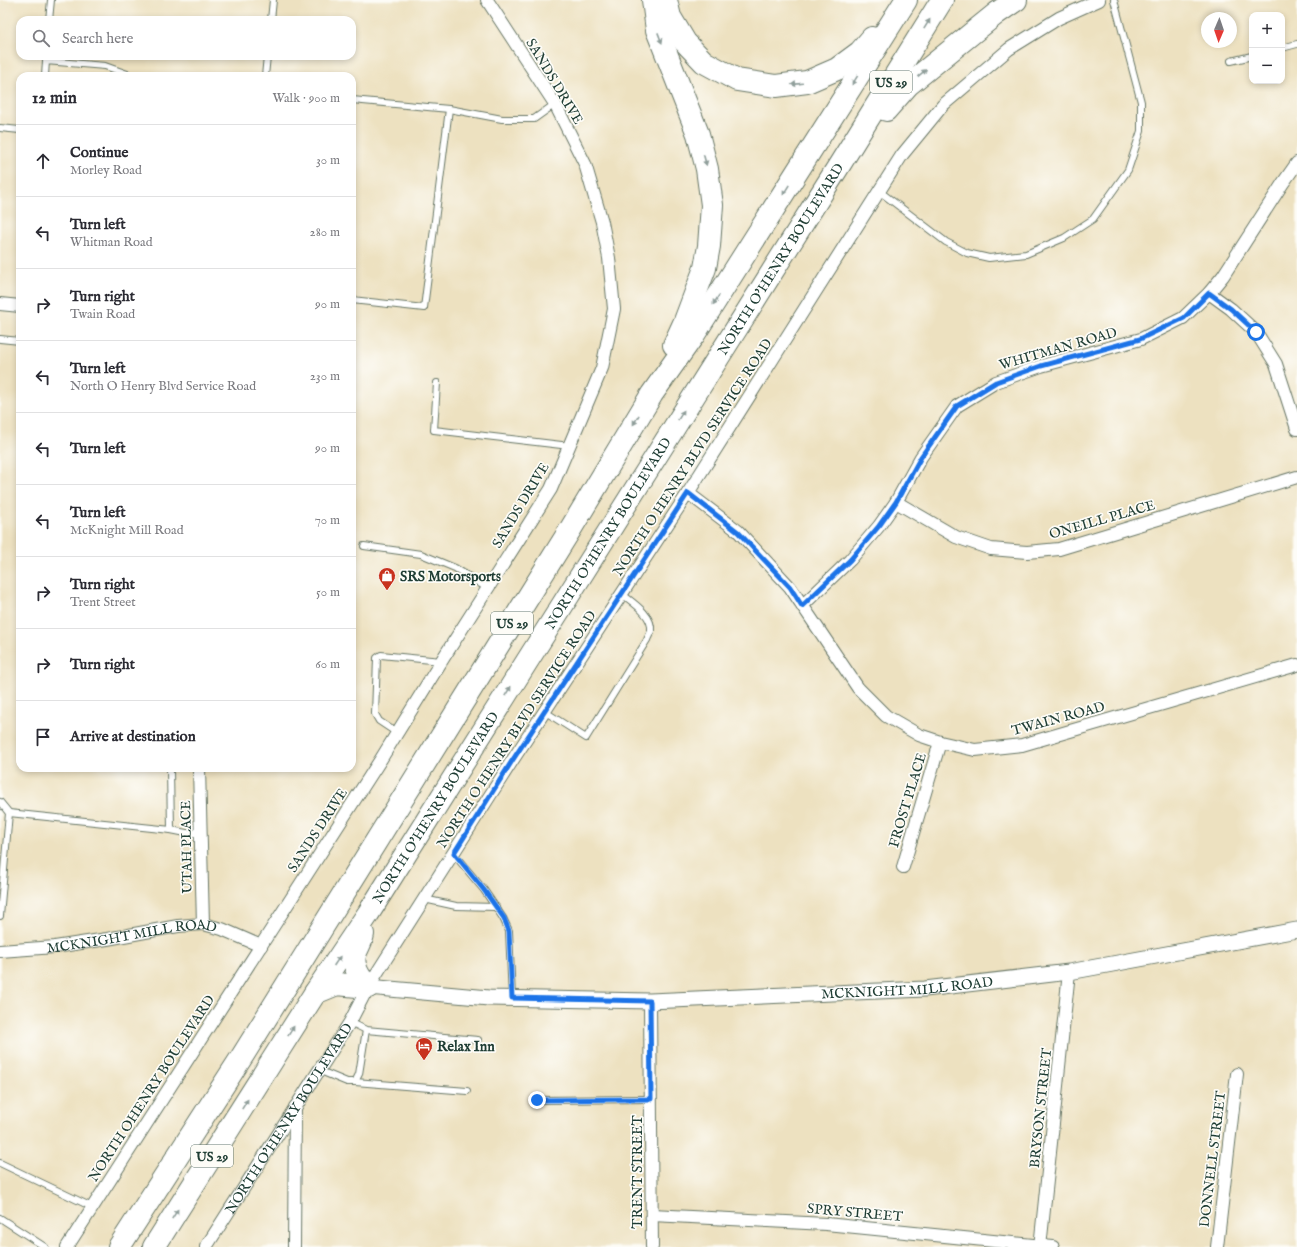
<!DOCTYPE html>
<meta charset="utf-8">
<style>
body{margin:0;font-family:"IM FELL English",serif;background:#f2f2f3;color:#2b2b33}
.controls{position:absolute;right:12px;top:12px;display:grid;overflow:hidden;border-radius:8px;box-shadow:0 2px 6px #0003}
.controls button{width:36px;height:36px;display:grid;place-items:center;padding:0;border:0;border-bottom:1px solid #e1e1e2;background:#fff;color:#2b2b33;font:20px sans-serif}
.compass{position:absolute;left:1201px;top:12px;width:36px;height:36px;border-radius:50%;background:#fff;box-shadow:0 2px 6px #0003;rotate:182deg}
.stop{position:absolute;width:12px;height:12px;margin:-9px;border:3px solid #1a73e8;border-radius:50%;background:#fff}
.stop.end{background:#1a73e8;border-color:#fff;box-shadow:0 1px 4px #0008}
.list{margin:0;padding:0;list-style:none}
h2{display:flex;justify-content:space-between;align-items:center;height:52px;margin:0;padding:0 16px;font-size:17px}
h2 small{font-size:13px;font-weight:400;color:#7c7c81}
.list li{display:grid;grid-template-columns:26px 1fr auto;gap:12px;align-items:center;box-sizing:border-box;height:72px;padding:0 16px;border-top:1px solid #e1e1e2}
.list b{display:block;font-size:15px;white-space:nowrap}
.list p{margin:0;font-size:13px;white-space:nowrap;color:#7c7c81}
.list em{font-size:13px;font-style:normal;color:#7c7c81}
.icon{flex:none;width:22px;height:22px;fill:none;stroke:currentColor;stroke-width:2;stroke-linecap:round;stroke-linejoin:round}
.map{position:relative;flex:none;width:1297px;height:1247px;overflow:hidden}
.search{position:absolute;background:#fff;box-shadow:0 2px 6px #0003;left:16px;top:16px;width:340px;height:44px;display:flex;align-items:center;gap:10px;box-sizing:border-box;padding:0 14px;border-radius:12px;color:#7c7c81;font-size:15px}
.panel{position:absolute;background:#fff;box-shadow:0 2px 6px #0003;left:16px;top:72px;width:340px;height:700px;border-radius:12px}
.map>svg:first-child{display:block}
</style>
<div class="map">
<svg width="1297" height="1247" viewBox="0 0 1297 1247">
<rect width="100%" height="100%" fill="#fdfcf7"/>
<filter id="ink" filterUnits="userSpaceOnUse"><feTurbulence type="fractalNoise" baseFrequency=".025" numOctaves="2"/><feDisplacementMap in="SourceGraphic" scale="8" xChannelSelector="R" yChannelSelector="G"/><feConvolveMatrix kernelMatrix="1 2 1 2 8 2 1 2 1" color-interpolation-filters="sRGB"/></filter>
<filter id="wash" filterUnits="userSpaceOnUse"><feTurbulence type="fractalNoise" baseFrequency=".012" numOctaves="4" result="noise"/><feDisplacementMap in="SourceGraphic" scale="16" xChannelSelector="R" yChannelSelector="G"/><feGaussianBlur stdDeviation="0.9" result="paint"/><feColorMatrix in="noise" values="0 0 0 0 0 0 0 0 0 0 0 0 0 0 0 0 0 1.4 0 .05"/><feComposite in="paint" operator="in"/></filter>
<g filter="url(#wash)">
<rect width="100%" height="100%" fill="#ede1c0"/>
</g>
<g filter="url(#ink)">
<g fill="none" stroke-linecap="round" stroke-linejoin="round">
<defs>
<g id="service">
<polyline points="49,20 51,0"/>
<polyline points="271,20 273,0"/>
<polyline points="1282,48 1297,44"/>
<polyline points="1231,61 1252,56"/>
<polyline points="45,76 46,61 105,66 133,76"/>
<polyline points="265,76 267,56"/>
<polyline points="352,100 449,109 502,119 534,119 555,104"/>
<polyline points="0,128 20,130"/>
<polyline points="879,191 946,242 967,253 989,258 1026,254 1064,238 1093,219 1128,170 1141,131 1141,102 1114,0"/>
<polyline points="352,300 424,308 449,109"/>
<polyline points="0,339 20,341"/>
<polyline points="437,383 434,430 570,446"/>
<polyline points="364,546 421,554 455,568 487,588"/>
<path d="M544,711L586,738L647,640C648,637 650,634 651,631C653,615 632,602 622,594"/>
<polyline points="397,733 379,721 375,714 377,658 381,655 441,661"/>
<polyline points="0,802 9,813 171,830 170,768"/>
<polyline points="171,830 186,833 201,833"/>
<polyline points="453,853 484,890 503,918 509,931 512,998"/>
<polyline points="424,899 456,906 496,907"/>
<polyline points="0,916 9,813"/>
<polyline points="350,1022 366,1030 478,1040"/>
<polyline points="318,1070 347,1082 355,1082 359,1074 366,1030"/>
<polyline points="355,1082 467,1091"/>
<polyline points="537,1100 651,1099"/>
<polyline points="0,1163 92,1207"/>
<polyline points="0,1218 45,1247"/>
</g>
<g id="minor">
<polyline points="1209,293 1231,309 1256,332 1276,364 1297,429"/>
<polyline points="0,304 20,306"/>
<polyline points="688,493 738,531 790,587 858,688 886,716 919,735 940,742 975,750 1022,745 1297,665"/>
<polyline points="896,502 956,537 991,549 1027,552 1059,549 1297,477"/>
<polyline points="802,606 850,560 879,526 896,502 921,457 957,406 996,382 1041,366 1141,339 1183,318 1209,293 1223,276 1283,183 1297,163"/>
<polyline points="199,768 203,924"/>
<polyline points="903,867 940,742"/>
<path id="s1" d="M0,951L55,947L107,939L178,926L203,924L222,929L261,946"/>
<polyline points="650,1001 652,1247"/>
<polyline points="652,1215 826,1224 1053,1247"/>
<polyline points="67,1247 381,759 444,657 551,489 602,368 614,309 609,258 602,222 585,164 555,104 487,0"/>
<path id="s2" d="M206,1247L350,1022L368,987L512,761L688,493L902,155L943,105L1009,49L1059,18L1099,0"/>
<polyline points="294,1247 295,1107"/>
<polyline points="1040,1247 1069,972"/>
<polyline points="1217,1247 1237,1074"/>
</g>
<g id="tertiary">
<path id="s3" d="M368,987L489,998L650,1001L925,989L1069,972L1297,930"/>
</g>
<g id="motorway">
<polyline points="653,0 657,30 698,134 707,169 712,205 709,246 705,268 685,321 674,345"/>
<polyline points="666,0 670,17 685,42 704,62 737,80 776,86 807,82 837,69 860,52 872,38"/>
<polyline points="886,110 908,85 997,13 1016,0"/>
<path d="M363,934C362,942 357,948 355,955C352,967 361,979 368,987"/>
<polyline points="315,993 337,984 368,987"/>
<polyline points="119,1247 243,1055 570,530 652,394 693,336 738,265 906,0"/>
<path id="s4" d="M154,1247L315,993L368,914L840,164L942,0"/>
</g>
</defs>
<use href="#service" stroke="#677665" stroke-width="8"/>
<use href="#minor" stroke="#677665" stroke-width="14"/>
<use href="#tertiary" stroke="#677665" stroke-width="17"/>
<use href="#motorway" stroke="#677665" stroke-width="24"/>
<use href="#service" stroke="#fff" stroke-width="6"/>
<use href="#minor" stroke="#fff" stroke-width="12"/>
<use href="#tertiary" stroke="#fff" stroke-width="15"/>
<use href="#motorway" stroke="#fff" stroke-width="22"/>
</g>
<defs><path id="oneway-solid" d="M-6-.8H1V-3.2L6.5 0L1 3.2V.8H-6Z"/></defs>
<g fill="#8f9e9a">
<use href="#oneway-solid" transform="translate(927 24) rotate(-58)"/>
<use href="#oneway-solid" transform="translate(660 38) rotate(69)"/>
<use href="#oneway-solid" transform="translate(922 73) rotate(-39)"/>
<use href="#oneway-solid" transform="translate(855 80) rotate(122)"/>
<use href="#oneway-solid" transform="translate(797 84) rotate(173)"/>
<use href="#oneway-solid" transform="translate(705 160) rotate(75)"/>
<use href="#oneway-solid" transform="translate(786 190) rotate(122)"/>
<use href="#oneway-solid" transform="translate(716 300) rotate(123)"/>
<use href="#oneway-solid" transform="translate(681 415) rotate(-58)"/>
<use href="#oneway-solid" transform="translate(636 420) rotate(121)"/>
<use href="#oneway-solid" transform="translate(508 691) rotate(-58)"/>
<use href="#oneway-solid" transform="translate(337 961) rotate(-56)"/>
<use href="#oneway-solid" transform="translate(291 1031) rotate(-58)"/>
<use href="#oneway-solid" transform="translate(245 1104) rotate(-58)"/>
<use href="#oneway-solid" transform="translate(175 1214) rotate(-58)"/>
</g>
</g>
<g fill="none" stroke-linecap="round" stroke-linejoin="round" filter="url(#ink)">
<polyline stroke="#1a73e8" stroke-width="5" points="537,1100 651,1099 650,1001 512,998 509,931 504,918 484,890 454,853 512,761 688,493 738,532 790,587 802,606 850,560 879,526 896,502 921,457 957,406 996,382 1041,366 1140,339 1184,318 1209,293 1231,309 1256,332"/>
</g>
<defs>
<symbol id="shop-pin" viewBox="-11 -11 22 30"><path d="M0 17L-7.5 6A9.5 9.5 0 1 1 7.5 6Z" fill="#c8321e" stroke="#fdfcf7"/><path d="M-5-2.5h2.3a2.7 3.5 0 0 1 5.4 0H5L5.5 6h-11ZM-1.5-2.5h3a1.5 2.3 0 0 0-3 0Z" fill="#fff"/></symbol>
<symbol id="hotel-pin" viewBox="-11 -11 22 30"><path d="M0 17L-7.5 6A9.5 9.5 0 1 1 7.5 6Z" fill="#c8321e" stroke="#fdfcf7"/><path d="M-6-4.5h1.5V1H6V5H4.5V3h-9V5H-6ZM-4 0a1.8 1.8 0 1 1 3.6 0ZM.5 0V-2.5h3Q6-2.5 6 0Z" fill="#fff"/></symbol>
</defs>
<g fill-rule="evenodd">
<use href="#shop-pin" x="377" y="566" width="20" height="27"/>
<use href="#hotel-pin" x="414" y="1036" width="20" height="27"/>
</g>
<g text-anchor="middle" stroke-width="3.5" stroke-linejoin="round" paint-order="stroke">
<g fill="#fdfcf7" stroke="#62766e" stroke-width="1">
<rect x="870" y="71" width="42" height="22" rx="3"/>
<rect x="491" y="612" width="42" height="22" rx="3"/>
<rect x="191" y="1145" width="42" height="22" rx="3"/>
</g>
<g font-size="13" font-weight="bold" fill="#1f3d34">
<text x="891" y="87">US 29</text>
<text x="512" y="628">US 29</text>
<text x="212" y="1161">US 29</text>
</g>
<g font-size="14" fill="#1f3d34" stroke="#fdfcf7">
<text transform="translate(555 81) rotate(59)" y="5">SANDS DRIVE</text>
<text dy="5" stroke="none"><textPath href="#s4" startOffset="1170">NORTH O'HENRY BOULEVARD</textPath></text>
<text transform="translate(1058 348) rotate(-16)" y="5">WHITMAN ROAD</text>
<text transform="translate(692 457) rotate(-57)" y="5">NORTH O HENRY BLVD SERVICE ROAD</text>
<text transform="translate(520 505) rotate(-59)" y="5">SANDS DRIVE</text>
<text transform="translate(1102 519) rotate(-16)" y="5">ONEILL PLACE</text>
<text dy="5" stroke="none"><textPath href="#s4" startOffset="846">NORTH O'HENRY BOULEVARD</textPath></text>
<text transform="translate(1058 718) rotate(-15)" y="5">TWAIN ROAD</text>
<text transform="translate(516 729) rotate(-57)" y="5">NORTH O HENRY BLVD SERVICE ROAD</text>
<text transform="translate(907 800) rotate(-73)" y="5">FROST PLACE</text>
<text dy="5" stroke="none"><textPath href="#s4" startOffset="522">NORTH O'HENRY BOULEVARD</textPath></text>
<text transform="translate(317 830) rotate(-57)" y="5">SANDS DRIVE</text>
<text transform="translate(186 847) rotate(-91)" y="5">UTAH PLACE</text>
<text dy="5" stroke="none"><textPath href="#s1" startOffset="133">MCKNIGHT MILL ROAD</textPath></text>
<text dy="5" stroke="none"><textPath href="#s3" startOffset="540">MCKNIGHT MILL ROAD</textPath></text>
<text transform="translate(151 1088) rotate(-57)" y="5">NORTH OHENRY BOULEVARD</text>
<text transform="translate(1040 1108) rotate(-84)" y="5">BRYSON STREET</text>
<text dy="5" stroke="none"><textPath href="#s2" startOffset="153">NORTH O'HENRY BOULEVARD</textPath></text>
<text transform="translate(1212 1159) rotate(-83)" y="5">DONNELL STREET</text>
<text transform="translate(637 1172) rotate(-90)" y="5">TRENT STREET</text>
<text transform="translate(855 1212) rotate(5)" y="5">SPRY STREET</text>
</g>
<g font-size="14" font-weight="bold" fill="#1f3d34" stroke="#fdfcf7" text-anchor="start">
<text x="400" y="581">SRS Motorsports</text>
<text x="437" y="1051">Relax Inn</text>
</g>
</g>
</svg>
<div class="controls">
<button>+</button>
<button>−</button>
</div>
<svg class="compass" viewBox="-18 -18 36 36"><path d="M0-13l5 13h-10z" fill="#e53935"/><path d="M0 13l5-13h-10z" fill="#7c7c81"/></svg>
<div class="stop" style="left:1256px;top:332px"></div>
<div class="stop end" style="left:537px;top:1100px"></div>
<div class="search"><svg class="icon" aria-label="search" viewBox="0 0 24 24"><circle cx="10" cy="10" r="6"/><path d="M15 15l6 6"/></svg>Search here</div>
<section class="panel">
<h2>12 min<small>Walk · 900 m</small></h2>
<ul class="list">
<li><svg class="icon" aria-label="ahead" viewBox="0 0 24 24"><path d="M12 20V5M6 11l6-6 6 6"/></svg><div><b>Continue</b><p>Morley Road</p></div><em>30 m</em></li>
<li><svg class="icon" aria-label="left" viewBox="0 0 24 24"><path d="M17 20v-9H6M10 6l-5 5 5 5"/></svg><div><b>Turn left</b><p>Whitman Road</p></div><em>280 m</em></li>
<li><svg class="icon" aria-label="right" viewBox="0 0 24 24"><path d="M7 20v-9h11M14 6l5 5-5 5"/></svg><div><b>Turn right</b><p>Twain Road</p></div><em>90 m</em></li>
<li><svg class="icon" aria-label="left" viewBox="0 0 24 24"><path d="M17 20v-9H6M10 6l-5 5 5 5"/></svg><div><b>Turn left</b><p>North O Henry Blvd Service Road</p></div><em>230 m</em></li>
<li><svg class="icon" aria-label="left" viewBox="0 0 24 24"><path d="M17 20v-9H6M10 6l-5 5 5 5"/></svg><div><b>Turn left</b></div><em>90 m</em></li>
<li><svg class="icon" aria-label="left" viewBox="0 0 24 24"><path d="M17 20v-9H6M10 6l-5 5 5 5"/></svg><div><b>Turn left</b><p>McKnight Mill Road</p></div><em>70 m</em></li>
<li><svg class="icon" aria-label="right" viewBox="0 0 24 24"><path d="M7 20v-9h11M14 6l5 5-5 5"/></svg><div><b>Turn right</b><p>Trent Street</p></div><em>50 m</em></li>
<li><svg class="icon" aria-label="right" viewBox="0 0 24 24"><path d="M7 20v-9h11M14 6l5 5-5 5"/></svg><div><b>Turn right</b></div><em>60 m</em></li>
<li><svg class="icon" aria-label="arrive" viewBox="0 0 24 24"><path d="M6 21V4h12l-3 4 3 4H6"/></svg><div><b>Arrive at destination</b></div></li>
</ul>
</section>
</div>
